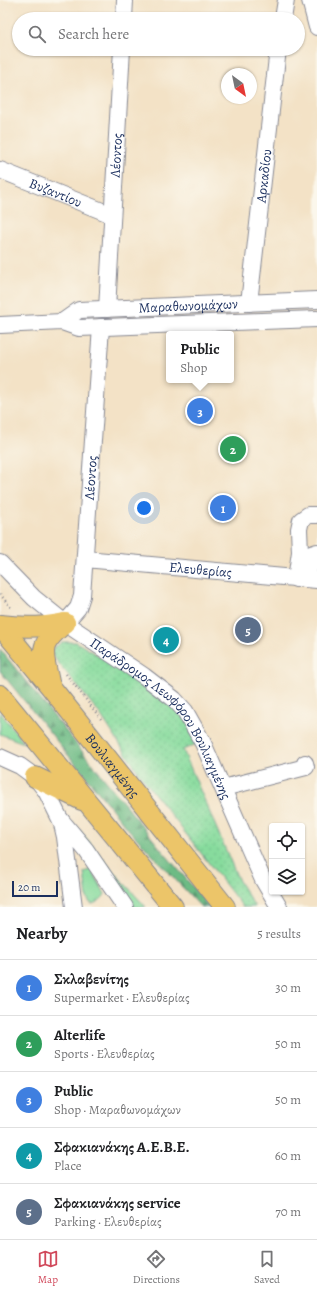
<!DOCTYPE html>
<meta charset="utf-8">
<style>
body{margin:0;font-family:Alegreya,serif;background:#f6f6f6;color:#202124}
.controls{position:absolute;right:12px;bottom:12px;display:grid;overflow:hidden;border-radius:4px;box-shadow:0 1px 3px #0004}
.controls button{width:36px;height:36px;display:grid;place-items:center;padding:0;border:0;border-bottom:1px solid #e0e0e0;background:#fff;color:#202124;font:20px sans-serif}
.compass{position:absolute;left:221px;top:68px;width:36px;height:36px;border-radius:50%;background:#fff;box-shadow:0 1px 3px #0004;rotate:147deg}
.scale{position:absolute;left:12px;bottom:10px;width:46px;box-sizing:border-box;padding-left:4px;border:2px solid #1b2f5e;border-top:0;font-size:11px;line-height:14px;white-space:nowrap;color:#1b2f5e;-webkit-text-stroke:3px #fbf7ec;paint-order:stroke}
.you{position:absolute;left:144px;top:508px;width:14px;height:14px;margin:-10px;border:3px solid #fff;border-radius:50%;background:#1a73e8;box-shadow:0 0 0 6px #1a73e833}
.badge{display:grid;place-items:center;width:26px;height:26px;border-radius:50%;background:#d1495b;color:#fff;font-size:13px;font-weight:700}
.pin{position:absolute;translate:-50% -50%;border:2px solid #fff;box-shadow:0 1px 4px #0006}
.popup{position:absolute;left:166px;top:331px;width:68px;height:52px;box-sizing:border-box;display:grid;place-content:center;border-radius:4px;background:#fff;filter:drop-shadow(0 1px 3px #0005);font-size:13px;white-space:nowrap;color:#757577}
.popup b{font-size:15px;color:#202124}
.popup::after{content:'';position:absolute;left:50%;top:100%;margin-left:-8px;border:8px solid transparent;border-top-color:#fff}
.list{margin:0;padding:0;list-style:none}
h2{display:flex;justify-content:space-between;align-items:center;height:52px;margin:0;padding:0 16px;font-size:17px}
h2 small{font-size:13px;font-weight:400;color:#757577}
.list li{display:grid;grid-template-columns:26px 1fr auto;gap:12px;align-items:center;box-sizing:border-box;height:56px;padding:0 16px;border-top:1px solid #e0e0e0}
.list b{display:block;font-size:15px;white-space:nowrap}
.list p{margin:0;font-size:13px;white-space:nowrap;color:#757577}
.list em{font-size:13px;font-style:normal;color:#757577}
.icon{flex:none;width:22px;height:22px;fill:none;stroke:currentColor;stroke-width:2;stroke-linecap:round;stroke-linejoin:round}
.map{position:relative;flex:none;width:317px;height:907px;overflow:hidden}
.search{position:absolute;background:#fff;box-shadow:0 1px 3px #0004;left:12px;right:12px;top:12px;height:44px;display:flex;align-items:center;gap:10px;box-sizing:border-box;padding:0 14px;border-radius:22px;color:#757577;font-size:15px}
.sheet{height:332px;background:#fff}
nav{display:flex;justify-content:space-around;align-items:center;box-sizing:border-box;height:56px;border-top:1px solid #e0e0e0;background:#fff;font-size:11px;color:#757577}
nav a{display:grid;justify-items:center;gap:2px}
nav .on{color:#d1495b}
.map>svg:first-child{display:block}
</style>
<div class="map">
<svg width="317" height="907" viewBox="0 0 317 907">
<defs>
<pattern id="forest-firs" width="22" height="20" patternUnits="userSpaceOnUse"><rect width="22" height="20" fill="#6dbb84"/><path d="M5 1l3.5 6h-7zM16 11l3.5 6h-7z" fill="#59986f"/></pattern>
<pattern id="park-dots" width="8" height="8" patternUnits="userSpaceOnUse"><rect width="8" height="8" fill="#87db9d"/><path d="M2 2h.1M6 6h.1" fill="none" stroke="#74bc8a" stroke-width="1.8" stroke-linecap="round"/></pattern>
</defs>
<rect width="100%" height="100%" fill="#fbf7ec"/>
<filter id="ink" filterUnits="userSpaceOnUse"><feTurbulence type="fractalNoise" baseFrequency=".025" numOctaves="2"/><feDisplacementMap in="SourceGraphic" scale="8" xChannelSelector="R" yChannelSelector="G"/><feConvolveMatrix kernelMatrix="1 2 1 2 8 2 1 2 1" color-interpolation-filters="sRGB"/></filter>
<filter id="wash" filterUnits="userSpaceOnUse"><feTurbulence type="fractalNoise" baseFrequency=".012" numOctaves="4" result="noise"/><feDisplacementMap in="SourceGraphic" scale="16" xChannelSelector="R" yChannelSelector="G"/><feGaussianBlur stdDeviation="0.9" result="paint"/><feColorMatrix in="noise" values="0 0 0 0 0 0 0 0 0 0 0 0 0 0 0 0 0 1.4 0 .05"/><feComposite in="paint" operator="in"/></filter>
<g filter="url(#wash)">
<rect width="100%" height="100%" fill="#f3e2c6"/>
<g fill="#87db9d" stroke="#51857e">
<polygon points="0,712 24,743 0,734"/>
<polygon points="73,822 113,871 146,907 129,907"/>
<path d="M91,869L105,894C103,899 95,904 91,904L87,898L84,872Z"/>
</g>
<polygon fill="url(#forest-firs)" stroke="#447571" points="0,649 160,848 210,907 201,907 129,830 0,671"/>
<polygon fill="url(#park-dots)" stroke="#51857e" points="63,642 76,642 150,686 185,716 198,743 183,750 239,881 255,907 243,907 140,775 100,714 52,655 53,648"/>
</g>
<g filter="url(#ink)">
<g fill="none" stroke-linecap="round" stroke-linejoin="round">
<defs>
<g id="minor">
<polyline points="310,0 317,27"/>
<polyline points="124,19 125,0"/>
<polyline points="283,19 286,0"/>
<path id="s1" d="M0,170L112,215"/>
<path id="s2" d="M249,303L278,49"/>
<path id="s3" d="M107,309L122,49"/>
<path id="s4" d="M62,322L79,310L317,300"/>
<polyline points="0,325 62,322 79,328 317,319"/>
<path id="s5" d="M85,559L317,580"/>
<path id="s6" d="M0,563L34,598L65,623L144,676L174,699L185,711L203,743L263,880L279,907"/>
<polyline points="308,576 311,554 317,552"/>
<polyline points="296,579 300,552 299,529 301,520 308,515 317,515"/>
<path id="s7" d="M65,623L78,608L82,596L101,327"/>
<polyline points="0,757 20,766 35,777 46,791 60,819 86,850 125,907"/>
<polyline points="223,788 306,767 305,763"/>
<polyline points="61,820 65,837 74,907"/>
</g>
<g id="major">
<path id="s8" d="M0,625L50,686L225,907"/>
<path d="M0,625C23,628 42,628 65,623"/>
<path d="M49,682C42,649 38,646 65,623"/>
<polyline points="0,695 173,907"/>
<polyline points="35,777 82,800"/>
</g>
</defs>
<use href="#minor" stroke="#878892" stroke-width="18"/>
<use href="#major" stroke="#878892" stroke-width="22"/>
<g stroke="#878892" stroke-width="2.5" stroke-dasharray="1 3" stroke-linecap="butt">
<polyline points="0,594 12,609"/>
<polyline points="66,674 101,719"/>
</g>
<use href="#minor" stroke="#fff" stroke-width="16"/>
<use href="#major" stroke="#ecc569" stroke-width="20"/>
</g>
</g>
<g text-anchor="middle" stroke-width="3.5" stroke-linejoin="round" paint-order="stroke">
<g font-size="14" fill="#1b2f5e" stroke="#fbf7ec">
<text dy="5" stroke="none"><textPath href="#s3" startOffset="154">Λέοντος</textPath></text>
<text dy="5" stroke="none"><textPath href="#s2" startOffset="128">Αρκαδίου</textPath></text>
<text dy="5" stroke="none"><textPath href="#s1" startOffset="60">Βυζαντίου</textPath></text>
<text dy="5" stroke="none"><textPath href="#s4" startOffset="130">Μαραθωνομάχων</textPath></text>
<text dy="5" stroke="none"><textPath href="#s7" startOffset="151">Λέοντος</textPath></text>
<text dy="5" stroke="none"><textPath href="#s5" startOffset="116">Ελευθερίας</textPath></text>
<text dy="5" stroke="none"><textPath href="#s6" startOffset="228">Παράδρομος Λεωφόρου Βουλιαγμένης</textPath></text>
<text dy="5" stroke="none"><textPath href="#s8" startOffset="180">Βουλιαγμένης</textPath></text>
</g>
</g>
</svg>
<div class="controls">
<button><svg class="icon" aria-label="locate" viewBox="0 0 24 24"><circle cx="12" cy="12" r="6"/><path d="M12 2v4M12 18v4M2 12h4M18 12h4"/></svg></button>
<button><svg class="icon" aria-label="layers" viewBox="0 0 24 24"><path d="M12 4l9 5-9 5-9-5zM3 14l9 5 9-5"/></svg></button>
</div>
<svg class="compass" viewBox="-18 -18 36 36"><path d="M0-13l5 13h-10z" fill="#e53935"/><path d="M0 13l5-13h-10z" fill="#757577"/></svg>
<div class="scale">20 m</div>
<div class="you"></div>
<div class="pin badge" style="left:223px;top:508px;background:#3f7fe0">1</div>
<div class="pin badge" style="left:233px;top:449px;background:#2e9e5b">2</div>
<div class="pin badge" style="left:200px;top:411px;background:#3f7fe0">3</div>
<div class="popup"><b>Public</b>Shop</div>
<div class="pin badge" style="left:166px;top:640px;background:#0f9aa8">4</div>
<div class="pin badge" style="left:248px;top:630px;background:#5c6f8a">5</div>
<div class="search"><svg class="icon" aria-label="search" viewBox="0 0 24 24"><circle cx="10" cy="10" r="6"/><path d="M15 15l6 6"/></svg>Search here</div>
</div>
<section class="sheet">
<h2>Nearby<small>5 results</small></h2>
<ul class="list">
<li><span class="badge" style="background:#3f7fe0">1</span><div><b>Σκλαβενίτης</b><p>Supermarket · Ελευθερίας</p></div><em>30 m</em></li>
<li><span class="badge" style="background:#2e9e5b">2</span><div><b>Alterlife</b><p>Sports · Ελευθερίας</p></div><em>50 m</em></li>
<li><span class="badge" style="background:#3f7fe0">3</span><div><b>Public</b><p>Shop · Μαραθωνομάχων</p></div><em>50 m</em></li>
<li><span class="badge" style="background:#0f9aa8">4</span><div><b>Σφακιανάκης Α.Ε.Β.Ε.</b><p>Place</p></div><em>60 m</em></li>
<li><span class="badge" style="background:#5c6f8a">5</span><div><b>Σφακιανάκης service</b><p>Parking · Ελευθερίας</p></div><em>70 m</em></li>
</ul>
</section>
<nav>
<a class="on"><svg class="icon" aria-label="map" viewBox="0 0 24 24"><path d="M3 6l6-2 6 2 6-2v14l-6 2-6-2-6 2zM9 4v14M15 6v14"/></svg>Map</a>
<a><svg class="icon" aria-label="directions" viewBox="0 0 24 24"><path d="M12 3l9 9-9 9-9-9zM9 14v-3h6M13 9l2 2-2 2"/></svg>Directions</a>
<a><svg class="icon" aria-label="saved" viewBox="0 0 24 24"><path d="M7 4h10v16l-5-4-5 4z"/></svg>Saved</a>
</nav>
